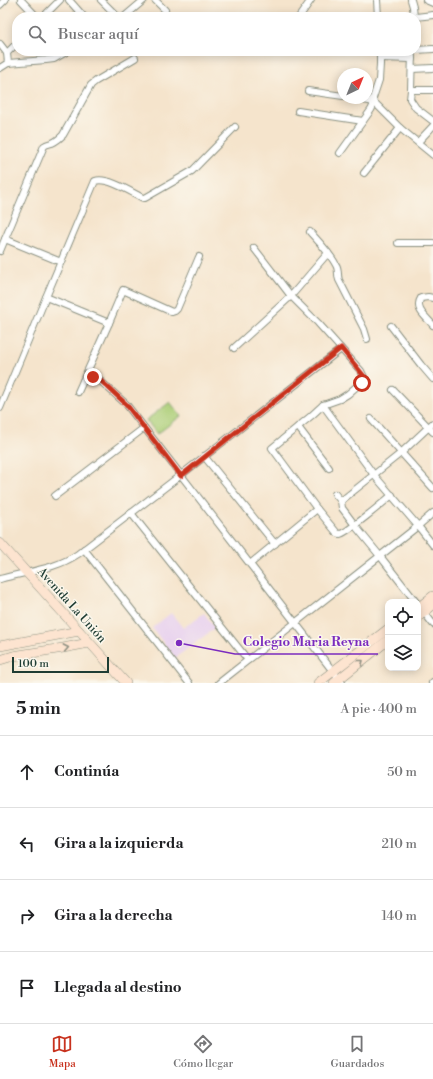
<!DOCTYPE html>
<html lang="es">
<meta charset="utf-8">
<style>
body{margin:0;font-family:"Libre Bodoni",serif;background:#f2f2f2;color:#202124}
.controls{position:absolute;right:12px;bottom:12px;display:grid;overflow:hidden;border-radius:8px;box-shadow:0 2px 10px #0003}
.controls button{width:36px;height:36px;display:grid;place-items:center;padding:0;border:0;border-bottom:1px solid #e0e0e0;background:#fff;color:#202124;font:20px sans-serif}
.compass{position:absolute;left:337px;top:68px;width:36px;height:36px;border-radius:50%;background:#fff;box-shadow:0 2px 10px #0003;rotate:43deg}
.scale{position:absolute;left:12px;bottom:10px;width:97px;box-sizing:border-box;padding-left:4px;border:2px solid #1f3d34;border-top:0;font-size:11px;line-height:14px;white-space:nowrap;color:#1f3d34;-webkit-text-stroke:3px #fbf7ec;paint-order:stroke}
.stop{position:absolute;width:12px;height:12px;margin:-9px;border:3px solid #c8321e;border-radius:50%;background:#fff}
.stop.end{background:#c8321e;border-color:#fff;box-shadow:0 1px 4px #0008}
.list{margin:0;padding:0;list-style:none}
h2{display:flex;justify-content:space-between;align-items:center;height:52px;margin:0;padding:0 16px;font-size:17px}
h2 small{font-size:13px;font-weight:400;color:#757577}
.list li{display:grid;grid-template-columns:26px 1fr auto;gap:12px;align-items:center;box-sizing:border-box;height:72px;padding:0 16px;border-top:1px solid #e0e0e0}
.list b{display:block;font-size:15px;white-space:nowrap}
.list em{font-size:13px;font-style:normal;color:#757577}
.icon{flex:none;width:22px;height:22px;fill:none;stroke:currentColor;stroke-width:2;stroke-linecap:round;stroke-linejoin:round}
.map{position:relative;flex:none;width:433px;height:683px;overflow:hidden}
.search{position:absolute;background:#fff;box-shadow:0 2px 10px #0003;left:12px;right:12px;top:12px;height:44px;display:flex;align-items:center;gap:10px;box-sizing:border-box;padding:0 14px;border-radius:16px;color:#757577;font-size:15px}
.sheet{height:340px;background:#fff}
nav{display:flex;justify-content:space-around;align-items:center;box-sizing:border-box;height:56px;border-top:1px solid #e0e0e0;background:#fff;font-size:11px;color:#757577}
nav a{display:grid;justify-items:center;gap:2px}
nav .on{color:#c8321e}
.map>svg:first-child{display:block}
</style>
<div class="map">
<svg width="433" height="683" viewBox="0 0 433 683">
<rect width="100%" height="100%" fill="#fbf7ec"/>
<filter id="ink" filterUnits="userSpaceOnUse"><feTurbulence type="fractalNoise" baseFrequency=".025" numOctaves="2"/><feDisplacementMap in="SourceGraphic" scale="8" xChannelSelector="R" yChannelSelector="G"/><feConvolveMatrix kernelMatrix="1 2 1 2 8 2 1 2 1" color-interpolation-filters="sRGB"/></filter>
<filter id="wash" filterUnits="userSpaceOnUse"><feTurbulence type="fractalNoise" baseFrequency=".012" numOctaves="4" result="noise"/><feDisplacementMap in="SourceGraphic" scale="16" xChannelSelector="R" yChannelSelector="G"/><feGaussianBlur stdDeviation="0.9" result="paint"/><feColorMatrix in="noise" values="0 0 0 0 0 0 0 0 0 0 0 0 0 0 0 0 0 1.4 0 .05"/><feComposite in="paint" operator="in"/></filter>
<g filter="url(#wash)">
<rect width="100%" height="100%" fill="#f5e4cc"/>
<polygon fill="#e8d2ee" points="171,613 183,628 204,613 215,628 175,658 152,628"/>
<polygon fill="#acce77" stroke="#668656" points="170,402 181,416 157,434 146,420"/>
</g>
<g filter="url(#ink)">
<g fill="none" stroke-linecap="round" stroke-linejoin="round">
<defs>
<g id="street">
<polyline points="21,0 37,17"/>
<polyline points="69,0 84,17"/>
<polyline points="101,0 118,17"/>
<polyline points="155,0 165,10"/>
<polyline points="377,0 378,17"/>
<polyline points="411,0 413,7 414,17"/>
<polyline points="426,0 433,3"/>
<polyline points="0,5 5,0"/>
<polyline points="43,17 60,0"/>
<polyline points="124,17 144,0"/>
<polyline points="299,17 311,0"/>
<polyline points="416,17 433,15"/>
<polyline points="0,44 7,53 8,63"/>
<polyline points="416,50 433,49"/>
<polyline points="412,51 411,90 410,99 416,108 433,121"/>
<polyline points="7,53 17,43"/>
<polyline points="380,58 412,59"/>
<polyline points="0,68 8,63 46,60 54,59 68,51"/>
<polyline points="412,69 433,68"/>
<polyline points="411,90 433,90"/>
<polyline points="308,91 343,96"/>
<polyline points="353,98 374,102 400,128 433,155"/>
<polyline points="298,111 363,121"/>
<polyline points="418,142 433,126"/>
<polyline points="340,153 371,110 373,106 373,98 379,80 380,64 380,51"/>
<polyline points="364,173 400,128"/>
<path d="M310,232C319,242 330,253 336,265C339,269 337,275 339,280L364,329L367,339"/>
<polyline points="5,239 61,262"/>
<polyline points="398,243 433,243"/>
<path d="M254,248L291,296L318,323L361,371L365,379L348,394L340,399L323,405L311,416L272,448L317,509L337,533C338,533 339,534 340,534C347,533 384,502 392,495"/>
<path d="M0,251L44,146C47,144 49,144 52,143C57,141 60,138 63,135L91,85L96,81L135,58"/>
<polyline points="46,297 109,323"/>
<path d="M433,298L428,297L421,298C414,309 426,317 433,325"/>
<polyline points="391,326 421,365 433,379"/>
<polyline points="234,348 291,296 328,253"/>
<polyline points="83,381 96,377 126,404 342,683"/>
<polyline points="393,390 433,432"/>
<polyline points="78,392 109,323 123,290 172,312 175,311 177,309 199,257"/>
<polyline points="323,405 374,475 418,526 433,545"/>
<path d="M0,408L46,297L95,181C108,177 131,192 143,198H145L192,171L235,127"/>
<polyline points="371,419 433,488"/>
<polyline points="298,427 329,468"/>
<polyline points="204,456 275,544"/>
<polyline points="335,494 341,501 342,508 357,528 380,556 416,602"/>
<polyline points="55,496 144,428"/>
<polyline points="341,501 401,453 433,423"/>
<polyline points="131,513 248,660"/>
<polyline points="84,549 189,683"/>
<polyline points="250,564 317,509"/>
<path d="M0,579C28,571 54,570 78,554L181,475L341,349"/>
<polyline points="423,611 433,624"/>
<polyline points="219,683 418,526 433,513"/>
<polyline points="432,683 433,682"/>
</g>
<g id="secondary">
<polyline points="0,543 126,683"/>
<polyline points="418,608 433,596"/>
<polyline points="418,617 433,605"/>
<polyline points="0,646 79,631"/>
<polyline points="0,660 13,656 63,648 89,643"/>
<polyline points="318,683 388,629"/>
<polyline points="334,683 388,640"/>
</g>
</defs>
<use href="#street" stroke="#8a9080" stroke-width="8"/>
<use href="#secondary" stroke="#8a9080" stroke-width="10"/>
<use href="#street" stroke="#fff" stroke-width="6"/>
<use href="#secondary" stroke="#fde4d0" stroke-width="9"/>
</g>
<defs><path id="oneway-chevron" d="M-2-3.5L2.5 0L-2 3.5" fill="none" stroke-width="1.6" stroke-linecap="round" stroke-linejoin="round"/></defs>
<g stroke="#8e9082">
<use href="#oneway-chevron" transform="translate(66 648) rotate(-11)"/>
<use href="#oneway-chevron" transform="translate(361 662) rotate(-38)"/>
</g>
</g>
<g fill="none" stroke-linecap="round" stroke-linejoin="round" filter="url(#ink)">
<polyline stroke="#c8321e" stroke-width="5" points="93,377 98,378 126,404 181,476 341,348 363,375 365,379 362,383"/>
</g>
<g text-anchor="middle" stroke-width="3" stroke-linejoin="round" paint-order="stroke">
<g font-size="12" fill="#1f3d34" stroke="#fbf7ec">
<text transform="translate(72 605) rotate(48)" y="4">Avenida La Unión</text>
</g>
</g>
<path fill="none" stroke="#7b2cbf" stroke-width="1.5" d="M179 643L235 654H378"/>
<circle fill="#7b2cbf" stroke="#fbf7ec" stroke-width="1.5" cx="179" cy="643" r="4"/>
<g font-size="13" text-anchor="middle" font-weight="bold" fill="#7b2cbf" stroke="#fbf7ec" stroke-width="3" stroke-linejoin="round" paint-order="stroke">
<text x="306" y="646">Colegio Maria Reyna</text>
</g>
</svg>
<div class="controls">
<button><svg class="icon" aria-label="locate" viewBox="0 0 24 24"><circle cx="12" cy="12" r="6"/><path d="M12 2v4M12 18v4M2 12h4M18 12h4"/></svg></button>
<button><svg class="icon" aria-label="layers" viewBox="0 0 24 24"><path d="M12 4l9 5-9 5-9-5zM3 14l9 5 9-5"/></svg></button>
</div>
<svg class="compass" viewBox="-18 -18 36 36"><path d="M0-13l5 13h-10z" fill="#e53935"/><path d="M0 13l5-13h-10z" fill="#757577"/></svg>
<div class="scale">100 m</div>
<div class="stop" style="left:362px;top:383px"></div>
<div class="stop end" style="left:93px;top:377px"></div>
<div class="search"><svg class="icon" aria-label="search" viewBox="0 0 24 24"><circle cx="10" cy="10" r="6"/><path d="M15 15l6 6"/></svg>Buscar aquí</div>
</div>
<section class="sheet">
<h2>5 min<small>A pie · 400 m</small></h2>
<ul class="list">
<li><svg class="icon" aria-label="ahead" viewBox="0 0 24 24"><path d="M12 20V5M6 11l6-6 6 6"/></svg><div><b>Continúa</b></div><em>50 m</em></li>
<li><svg class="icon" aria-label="left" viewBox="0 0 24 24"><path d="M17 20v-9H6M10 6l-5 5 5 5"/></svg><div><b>Gira a la izquierda</b></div><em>210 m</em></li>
<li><svg class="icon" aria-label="right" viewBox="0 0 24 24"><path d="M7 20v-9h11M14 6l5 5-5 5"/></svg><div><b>Gira a la derecha</b></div><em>140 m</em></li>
<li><svg class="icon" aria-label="arrive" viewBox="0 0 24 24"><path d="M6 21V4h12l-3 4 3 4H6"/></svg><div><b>Llegada al destino</b></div></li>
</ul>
</section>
<nav>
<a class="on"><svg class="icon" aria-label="map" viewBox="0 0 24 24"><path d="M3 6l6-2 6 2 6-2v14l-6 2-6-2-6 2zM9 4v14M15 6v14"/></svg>Mapa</a>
<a><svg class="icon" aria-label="directions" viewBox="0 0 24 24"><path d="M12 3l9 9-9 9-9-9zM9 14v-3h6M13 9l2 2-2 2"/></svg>Cómo llegar</a>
<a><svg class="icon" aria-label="saved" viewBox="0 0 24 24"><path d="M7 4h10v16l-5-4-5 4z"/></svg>Guardados</a>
</nav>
